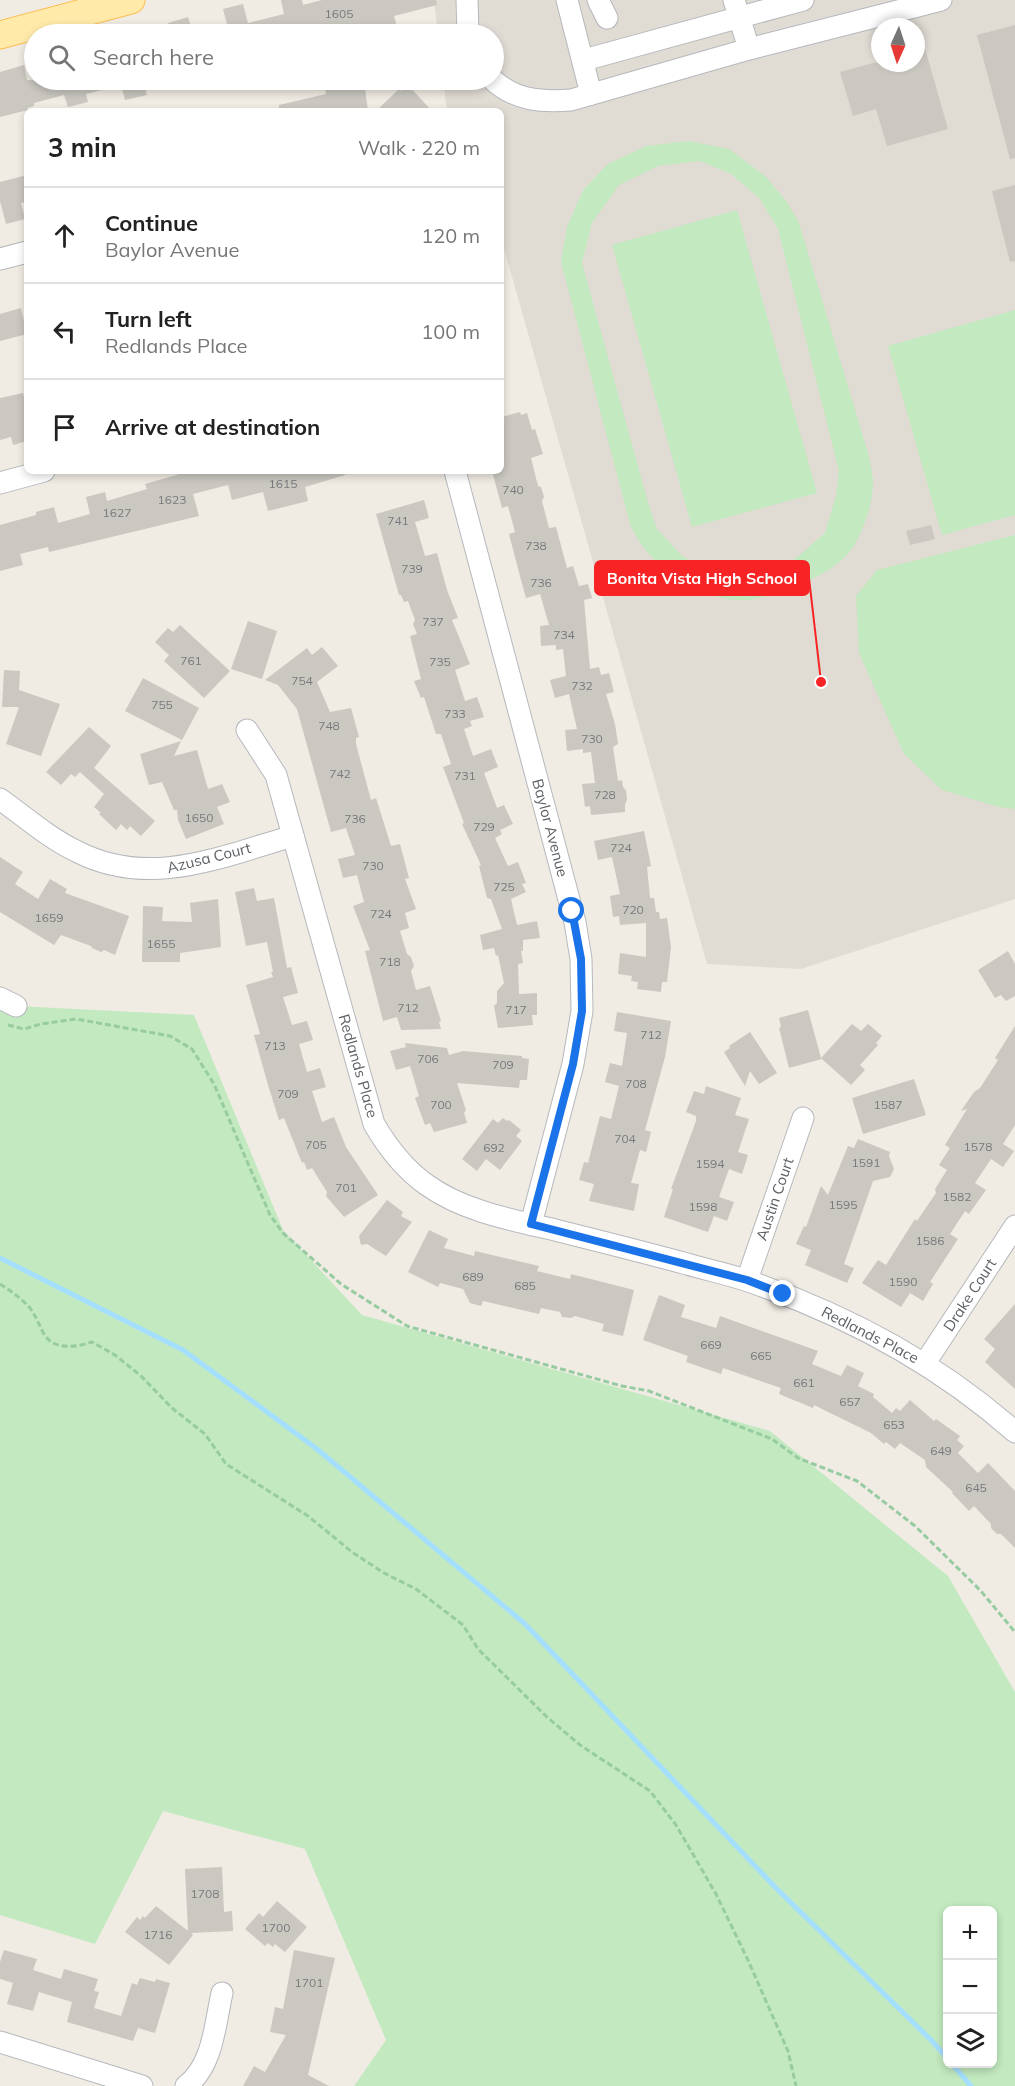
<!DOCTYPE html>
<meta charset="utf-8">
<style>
body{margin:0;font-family:Mulish,sans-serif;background:#f6f6f6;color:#222}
.controls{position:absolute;right:18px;bottom:18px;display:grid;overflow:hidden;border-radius:9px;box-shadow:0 3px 9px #0003}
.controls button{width:54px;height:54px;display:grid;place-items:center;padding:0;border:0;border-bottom:2px solid #e0e0e0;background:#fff;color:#222;font:30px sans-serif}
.compass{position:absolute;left:871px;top:18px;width:54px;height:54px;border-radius:50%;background:#fff;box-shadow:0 3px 9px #0003;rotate:183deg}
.stop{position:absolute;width:18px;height:18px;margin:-14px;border:4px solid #1a73e8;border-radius:50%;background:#fff}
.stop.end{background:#1a73e8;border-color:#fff;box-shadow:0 2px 6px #0008}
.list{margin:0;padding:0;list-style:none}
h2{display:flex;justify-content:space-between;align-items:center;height:78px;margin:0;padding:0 24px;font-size:26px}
h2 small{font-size:20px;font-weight:400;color:#767676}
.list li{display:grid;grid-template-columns:39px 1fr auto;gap:18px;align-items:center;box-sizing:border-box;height:96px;padding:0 24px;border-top:2px solid #e0e0e0}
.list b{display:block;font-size:22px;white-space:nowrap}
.list p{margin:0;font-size:20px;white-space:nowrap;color:#767676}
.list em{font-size:20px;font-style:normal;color:#767676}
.icon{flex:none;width:33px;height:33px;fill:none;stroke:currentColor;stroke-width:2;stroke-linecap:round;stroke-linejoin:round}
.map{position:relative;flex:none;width:1015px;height:2086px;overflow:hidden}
.search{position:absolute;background:#fff;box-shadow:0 3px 9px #0003;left:24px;top:24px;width:480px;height:66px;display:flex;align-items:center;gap:15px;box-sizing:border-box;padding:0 21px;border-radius:33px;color:#767676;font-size:22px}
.panel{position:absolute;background:#fff;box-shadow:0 3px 9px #0003;left:24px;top:108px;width:480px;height:366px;border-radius:9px}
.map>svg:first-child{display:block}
</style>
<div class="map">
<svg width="1015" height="2086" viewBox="0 0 1015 2086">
<rect width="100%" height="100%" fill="#f0ece4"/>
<path fill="#e0dbd3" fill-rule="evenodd" d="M434,0H1015V899L801,969L707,964L501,238V111H447L443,80H494V34H438ZM880,27H916V63H880Z"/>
<g fill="#c2e9bf" fill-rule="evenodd">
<path d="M688,141L729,149L765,176L787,202L799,223L868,453C870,462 872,471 873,480C874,501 863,533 851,550C840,565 820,576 803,583C788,590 758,601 741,600C697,600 646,564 630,524L561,262L567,227L583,190L608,164L646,146ZM700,161L731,174L760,199L778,229L839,471L836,496L825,533L795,559L757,576H717L682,556L657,529L649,506L582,263L592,223L619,185L658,166Z"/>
<polygon points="737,210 817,493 692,527 612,245"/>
<polygon points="1015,310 1015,515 942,535 888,346"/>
<polygon points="1015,535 1015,809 999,807 942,790 904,754 859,653 856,596 877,570"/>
<path d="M0,998L16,1006L194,1015L283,1230L362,1315L770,1431L948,1576L1015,1692V2086H354L386,2040L305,1849L163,1811L95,1944L0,1915ZM948,1910H992V2064H948Z"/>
</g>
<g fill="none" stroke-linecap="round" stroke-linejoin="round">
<g stroke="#a5dfff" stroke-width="5">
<polyline points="0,1258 183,1350 317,1449 524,1623 776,1888 931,2040 948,2059"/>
<polyline points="952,2064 971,2086"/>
</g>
</g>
<g fill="#cbc7c1">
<polygon points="281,0 302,0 303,5 322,0 436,0 437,5 394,16 399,34 382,34 380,26 349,34 336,34 334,26 300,34 223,34 223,29 228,28 223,9 243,4 248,23 284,14"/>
<polygon points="188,17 193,34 171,34 168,23"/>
<polygon points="1015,25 1015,158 1010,159 977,35"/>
<polygon points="916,31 920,31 948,129 887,146 876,109 853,116 840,72 873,63 916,63"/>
<polygon points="24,65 27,80 143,80 147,95 125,100 121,85 86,94 88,102 68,107 64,95 34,103 34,106 27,108 28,110 0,117 0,72"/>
<polygon points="324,80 343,80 344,84 364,82 368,111 279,111 279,105 326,94"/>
<polygon points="407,84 432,111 376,111 399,89 401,91"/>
<polygon points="27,175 27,202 21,203 25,219 6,224 0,201 0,182"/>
<polygon points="1015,185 1015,261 1010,262 992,191"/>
<polygon points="21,308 27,334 0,341 0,314"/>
<polygon points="23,393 24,397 27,397 27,441 13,445 11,437 0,440 0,398"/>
<polygon points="520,412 521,415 527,413 532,430 535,429 543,454 531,458 538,486 541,487 544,497 542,501 549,528 556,527 567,568 573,566 579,586 588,584 592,598 584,600 590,669 599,667 601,675 609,673 614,692 606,694 615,724 618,744 613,747 618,781 622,780 623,787 626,790 627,800 625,804 625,812 591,815 590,806 585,807 582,784 595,783 591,752 583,753 583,749 567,751 565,730 577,729 569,694 555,698 550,680 566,676 563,649 556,650 556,645 541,646 540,626 549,625 540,594 526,598 521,580 509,534 515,532 508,506 502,508 492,471 501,471 501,417"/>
<polygon points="190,471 344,471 345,475 305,487 308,501 268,511 263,492 232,500 228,485 193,494 199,516 49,552 48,547 20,554 23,565 0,571 0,525 36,515 36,512 54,507 58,523 90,514 86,497 105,492 107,501 147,489 145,484"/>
<polygon points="424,500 429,518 415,522 425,556 437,553 447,590 458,618 452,620 470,664 455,670 465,701 477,697 484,717 470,721 472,726 464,729 473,756 491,749 498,767 484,773 497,808 504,805 513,824 500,830 502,834 495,838 508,866 518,862 526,883 522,884 526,892 511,899 517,925 537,921 540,938 523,940 523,951 521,951 523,963 518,964 519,994 537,993 537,1015 532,1015 533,1025 498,1028 494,1006 497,1003 497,991 504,983 498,955 496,956 494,948 483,950 480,935 502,929 491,899 487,898 479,866 481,865 462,824 464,823 443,767 451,764 441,734 436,734 424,697 421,698 414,681 421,679 410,636 417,634 413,624 415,620 408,601 404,602 401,595 399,595 376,514"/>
<polygon points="931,525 935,539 910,545 906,531"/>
<polygon points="248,621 277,631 262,679 231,669"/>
<polygon points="180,625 230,671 204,698 164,661 169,655 155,642 168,628 173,632"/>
<polygon points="322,647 338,666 317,682 330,712 351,708 359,737 356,738 356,744 371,800 376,798 391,846 400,844 409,878 405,879 416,909 405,913 409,928 400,931 407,954 411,957 414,966 411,971 416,990 430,986 441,1021 439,1022 441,1029 401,1030 397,1017 383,1021 365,951 370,950 353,906 364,902 357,875 343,878 338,859 355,855 346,828 331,832 297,709 278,685 265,680 307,648 312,655"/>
<polygon points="4,670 20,671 19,690 60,704 41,756 6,744 19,707 2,707"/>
<polygon points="143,678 199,708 182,740 125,711"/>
<polygon points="89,727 111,746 94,768 155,821 141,836 130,826 127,830 121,824 116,830 99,814 101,813 94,807 104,794 80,772 75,777 71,774 61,785 46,772"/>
<polygon points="181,741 174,756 197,750 208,789 222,784 230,802 217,807 224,824 186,839 178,820 177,810 174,810 162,782 149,785 140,754"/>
<polygon points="644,831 651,866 647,867 650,898 654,898 656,912 659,912 660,919 667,918 671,947 667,982 662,982 661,992 637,989 638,982 631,981 632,976 618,974 620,953 646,957 646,923 620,925 619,916 613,917 610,896 620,894 612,857 598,860 594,841"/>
<polygon points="0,857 23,872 15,884 38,899 50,879 67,889 65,893 129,916 115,955 104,950 101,952 92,948 91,946 61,935 54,945 0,912"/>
<polygon points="254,888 257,901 274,898 287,968 291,967 298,993 283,997 292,1025 307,1021 313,1040 299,1044 307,1072 320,1068 326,1087 312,1091 322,1122 334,1117 346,1147 378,1195 344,1217 326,1196 327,1192 312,1168 307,1170 304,1162 302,1163 284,1118 279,1120 268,1085 254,1035 260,1034 246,985 273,977 271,972 273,972 267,942 246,946 235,892"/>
<polygon points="218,899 221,947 180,953 180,962 142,962 143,906 163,907 162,921 192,922 190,903"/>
<polygon points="1008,951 1015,964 1015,996 1006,1001 1001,995 995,998 978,970"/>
<polygon points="808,1010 821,1058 852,1024 861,1031 868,1024 882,1036 876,1043 878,1045 860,1065 865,1070 851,1085 822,1059 789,1068 779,1028 781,1027 779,1018"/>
<polygon points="617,1012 671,1021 665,1057 645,1130 651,1132 646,1152 640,1150 631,1183 639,1184 634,1211 589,1201 594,1184 579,1180 584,1162 588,1163 600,1116 611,1119 619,1086 605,1082 610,1063 622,1066 627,1033 614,1031"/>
<polygon points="1015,1026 1015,1125 1003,1144 1014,1151 1003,1167 991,1159 975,1183 986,1190 969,1214 965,1211 950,1234 958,1239 930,1282 933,1284 923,1301 910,1293 901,1307 862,1283 878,1260 886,1265 915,1219 917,1221 936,1193 935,1189 947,1170 939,1165 950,1148 945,1145 967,1109 961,1111 974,1092 980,1088 998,1060 995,1058"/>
<polygon points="750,1032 777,1073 759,1084 750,1071 745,1086 724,1052 730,1048 729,1046"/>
<polygon points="405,1043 447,1048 449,1055 463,1051 522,1056 522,1058 529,1059 527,1080 520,1080 519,1088 457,1083 466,1110 464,1113 467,1123 434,1132 430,1123 425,1125 415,1098 419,1096 410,1066 396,1070 390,1051 406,1047"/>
<polygon points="914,1079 926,1115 863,1134 852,1098"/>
<polygon points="706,1086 741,1098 735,1115 749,1119 738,1152 748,1155 742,1174 729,1169 719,1197 734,1202 727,1221 714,1216 708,1232 664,1217 673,1189 671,1189 696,1121 696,1116 686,1112 694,1091 704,1094"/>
<polygon points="503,1118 507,1121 509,1120 521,1130 516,1136 522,1141 500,1170 486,1159 477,1171 462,1159 493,1119 498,1123"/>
<polygon points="858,1139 890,1152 889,1156 894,1169 890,1177 873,1181 844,1264 854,1268 847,1283 805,1265 811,1250 796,1244 804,1226 806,1227 821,1186 828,1195 848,1146 854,1148"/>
<polygon points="387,1200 403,1212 401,1216 412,1222 386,1256 367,1244 361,1245 359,1236"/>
<polygon points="429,1230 448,1239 444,1248 474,1256 475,1251 539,1266 537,1271 570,1279 571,1274 634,1290 623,1336 602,1331 604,1324 575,1316 571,1318 562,1317 560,1312 541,1308 539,1314 483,1301 481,1306 470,1303 463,1289 440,1283 438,1287 408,1272"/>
<polygon points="659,1295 685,1305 681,1317 716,1328 720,1316 818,1351 812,1364 841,1376 847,1365 864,1373 858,1386 874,1394 873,1397 892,1413 896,1408 900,1411 910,1400 934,1421 936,1419 960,1436 957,1440 964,1446 958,1453 978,1473 988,1463 1015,1491 1015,1548 1001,1534 997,1534 991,1528 991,1524 974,1506 969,1511 952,1493 953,1492 926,1467 925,1460 900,1443 895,1449 886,1442 884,1444 871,1433 814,1405 813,1408 779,1394 781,1388 723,1368 721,1374 686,1362 688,1356 643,1340"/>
<polygon points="1015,1304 1015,1389 985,1362 995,1349 984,1339"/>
<polygon points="222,1867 224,1912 232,1911 233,1931 191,1933 193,1935 169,1965 125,1932 137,1917 140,1920 143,1916 145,1918 156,1906 188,1931 185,1869"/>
<polygon points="277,1901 307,1927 285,1952 275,1944 273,1947 268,1943 265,1946 245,1929 259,1913 263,1917"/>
<polygon points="4,1950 37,1959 33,1970 61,1979 64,1969 98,1979 94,1991 99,1992 94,2008 121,2016 132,1983 137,1985 140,1978 155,1982 156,1979 170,1983 155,2033 138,2028 133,2041 67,2022 72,2002 39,1992 33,2011 7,2004 13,1983 0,1979 0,1962"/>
<polygon points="294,1950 335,1958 308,2075 329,2086 243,2086 254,2066 265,2072 286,2035 270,2032 275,2007 283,2009"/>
</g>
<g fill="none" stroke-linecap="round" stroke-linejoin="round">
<defs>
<g id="minor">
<polyline points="467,0 468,34"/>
<polyline points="567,0 591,94"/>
<polyline points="598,0 607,18"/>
<polyline points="734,0 749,49"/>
<polyline points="584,60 803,0"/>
<path d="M493,80C516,101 542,102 571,100L749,49L941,0"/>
<polyline points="0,259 27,252"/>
<polyline points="455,471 575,922 581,959 582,1011 573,1064 531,1224"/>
<polyline points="0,483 44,471"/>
<path d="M247,730L276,775L374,1124C388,1148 404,1169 427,1185C463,1211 512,1220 555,1230C599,1241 643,1252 687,1264C707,1270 728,1274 748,1281C847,1315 937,1363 1015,1432"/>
<path d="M0,799C25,817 49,838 76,851C149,889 220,857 293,836"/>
<polyline points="0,998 16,1006"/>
<polyline points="747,1280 803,1118"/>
<polyline points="925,1363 1015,1226"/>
<polyline points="0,2042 142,2086"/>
<path d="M186,2086C213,2066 215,2024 222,1993"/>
</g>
<polyline id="major" points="0,35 131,0"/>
</defs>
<use href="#minor" stroke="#b5b8bc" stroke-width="23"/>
<use href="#major" stroke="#fcbe51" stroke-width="29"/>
<g stroke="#97cba1" stroke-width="3" stroke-dasharray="6 3" stroke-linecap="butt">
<polyline points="8,1025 24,1029 41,1024 76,1019 170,1036 192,1049 214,1084 270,1215 283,1233 341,1284 407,1326 622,1386 649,1391 772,1439 798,1458 857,1481 915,1526 980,1590 1015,1632"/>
<path d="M0,1284C11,1291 21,1298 30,1308C36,1316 39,1325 44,1334C54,1351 76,1347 92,1342L115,1355L141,1376L172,1408L205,1434L226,1464L308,1516L352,1552L384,1573L416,1589L463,1625L478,1649L547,1717L580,1745L650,1791L676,1825L716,1894L747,1958L788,2051L796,2086"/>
</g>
<use href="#minor" stroke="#fff" stroke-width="21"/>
<use href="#major" stroke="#ffeaaa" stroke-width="27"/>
</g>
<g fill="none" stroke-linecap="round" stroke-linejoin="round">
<polyline stroke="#1a73e8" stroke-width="8" points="572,911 581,959 582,1011 573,1064 531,1224 747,1280 783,1294"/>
</g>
<g text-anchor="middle" stroke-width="4.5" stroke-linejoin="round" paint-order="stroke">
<g font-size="12" fill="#787a7d">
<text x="339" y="18">1605</text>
<text x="283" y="488">1615</text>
<text x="513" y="494">740</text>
<text x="172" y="504">1623</text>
<text x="117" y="517">1627</text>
<text x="398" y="525">741</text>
<text x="536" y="550">738</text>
<text x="412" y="573">739</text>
<text x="541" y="587">736</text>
<text x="433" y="626">737</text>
<text x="564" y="639">734</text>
<text x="191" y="665">761</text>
<text x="440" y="666">735</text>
<text x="302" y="685">754</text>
<text x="582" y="690">732</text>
<text x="162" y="709">755</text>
<text x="455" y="718">733</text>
<text x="329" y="730">748</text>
<text x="592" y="743">730</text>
<text x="340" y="778">742</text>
<text x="465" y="780">731</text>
<text x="605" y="799">728</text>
<text x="199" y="822">1650</text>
<text x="355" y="823">736</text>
<text x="484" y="831">729</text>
<text x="621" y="852">724</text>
<text x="373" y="870">730</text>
<text x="504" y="891">725</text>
<text x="633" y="914">720</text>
<text x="381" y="918">724</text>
<text x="49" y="922">1659</text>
<text x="161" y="948">1655</text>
<text x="390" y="966">718</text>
<text x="408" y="1012">712</text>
<text x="516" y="1014">717</text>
<text x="651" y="1039">712</text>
<text x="275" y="1050">713</text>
<text x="428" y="1063">706</text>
<text x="503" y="1069">709</text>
<text x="636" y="1088">708</text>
<text x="288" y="1098">709</text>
<text x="441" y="1109">700</text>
<text x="888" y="1109">1587</text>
<text x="625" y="1143">704</text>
<text x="316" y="1149">705</text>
<text x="978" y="1151">1578</text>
<text x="494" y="1152">692</text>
<text x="866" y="1167">1591</text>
<text x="710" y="1168">1594</text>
<text x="346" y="1192">701</text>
<text x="957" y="1201">1582</text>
<text x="843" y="1209">1595</text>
<text x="703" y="1211">1598</text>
<text x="930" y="1245">1586</text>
<text x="473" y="1281">689</text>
<text x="903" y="1286">1590</text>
<text x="525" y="1290">685</text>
<text x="711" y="1349">669</text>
<text x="761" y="1360">665</text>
<text x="804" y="1387">661</text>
<text x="850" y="1406">657</text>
<text x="894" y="1429">653</text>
<text x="941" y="1455">649</text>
<text x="976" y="1492">645</text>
<text x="205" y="1898">1708</text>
<text x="276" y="1932">1700</text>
<text x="158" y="1939">1716</text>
<text x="309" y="1987">1701</text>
</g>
<g font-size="15" fill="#5c6166" stroke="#fff">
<text transform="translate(550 828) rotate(75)" y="5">Baylor Avenue</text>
<text transform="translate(209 858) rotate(-14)" y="5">Azusa Court</text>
<text transform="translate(358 1066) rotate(74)" y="5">Redlands Place</text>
<text transform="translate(775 1199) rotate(-71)" y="5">Austin Court</text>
<text transform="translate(970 1295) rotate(-57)" y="5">Drake Court</text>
<text transform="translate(870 1335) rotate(27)" y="5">Redlands Place</text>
</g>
</g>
<path fill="none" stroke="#f72324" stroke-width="2" d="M821 682L809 578"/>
<circle fill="#f72324" stroke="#fff" stroke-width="2" cx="821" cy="682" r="6"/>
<rect fill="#f72324" stroke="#f72324" stroke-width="2" x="595" y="561" width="214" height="34" rx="6"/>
<g font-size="16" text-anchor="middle" font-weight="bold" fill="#fff">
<text x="702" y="584">Bonita Vista High School</text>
</g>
</svg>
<div class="controls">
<button>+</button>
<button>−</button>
<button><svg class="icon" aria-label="layers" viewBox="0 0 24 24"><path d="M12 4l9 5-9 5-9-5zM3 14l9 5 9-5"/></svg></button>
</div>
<svg class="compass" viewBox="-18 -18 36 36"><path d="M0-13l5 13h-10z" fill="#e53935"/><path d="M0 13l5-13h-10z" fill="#767676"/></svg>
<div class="stop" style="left:572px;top:911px"></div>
<div class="stop end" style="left:783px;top:1294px"></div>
<div class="search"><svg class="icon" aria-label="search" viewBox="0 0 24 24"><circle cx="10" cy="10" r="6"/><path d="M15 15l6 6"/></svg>Search here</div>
<section class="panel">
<h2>3 min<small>Walk · 220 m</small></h2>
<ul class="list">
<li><svg class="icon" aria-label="ahead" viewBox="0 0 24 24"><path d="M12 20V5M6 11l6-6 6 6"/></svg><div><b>Continue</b><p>Baylor Avenue</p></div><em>120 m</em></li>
<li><svg class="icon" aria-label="left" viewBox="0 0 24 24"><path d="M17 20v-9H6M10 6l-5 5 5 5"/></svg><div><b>Turn left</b><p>Redlands Place</p></div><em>100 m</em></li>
<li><svg class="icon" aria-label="arrive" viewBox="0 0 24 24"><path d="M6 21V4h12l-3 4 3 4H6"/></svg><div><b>Arrive at destination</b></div></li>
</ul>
</section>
</div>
